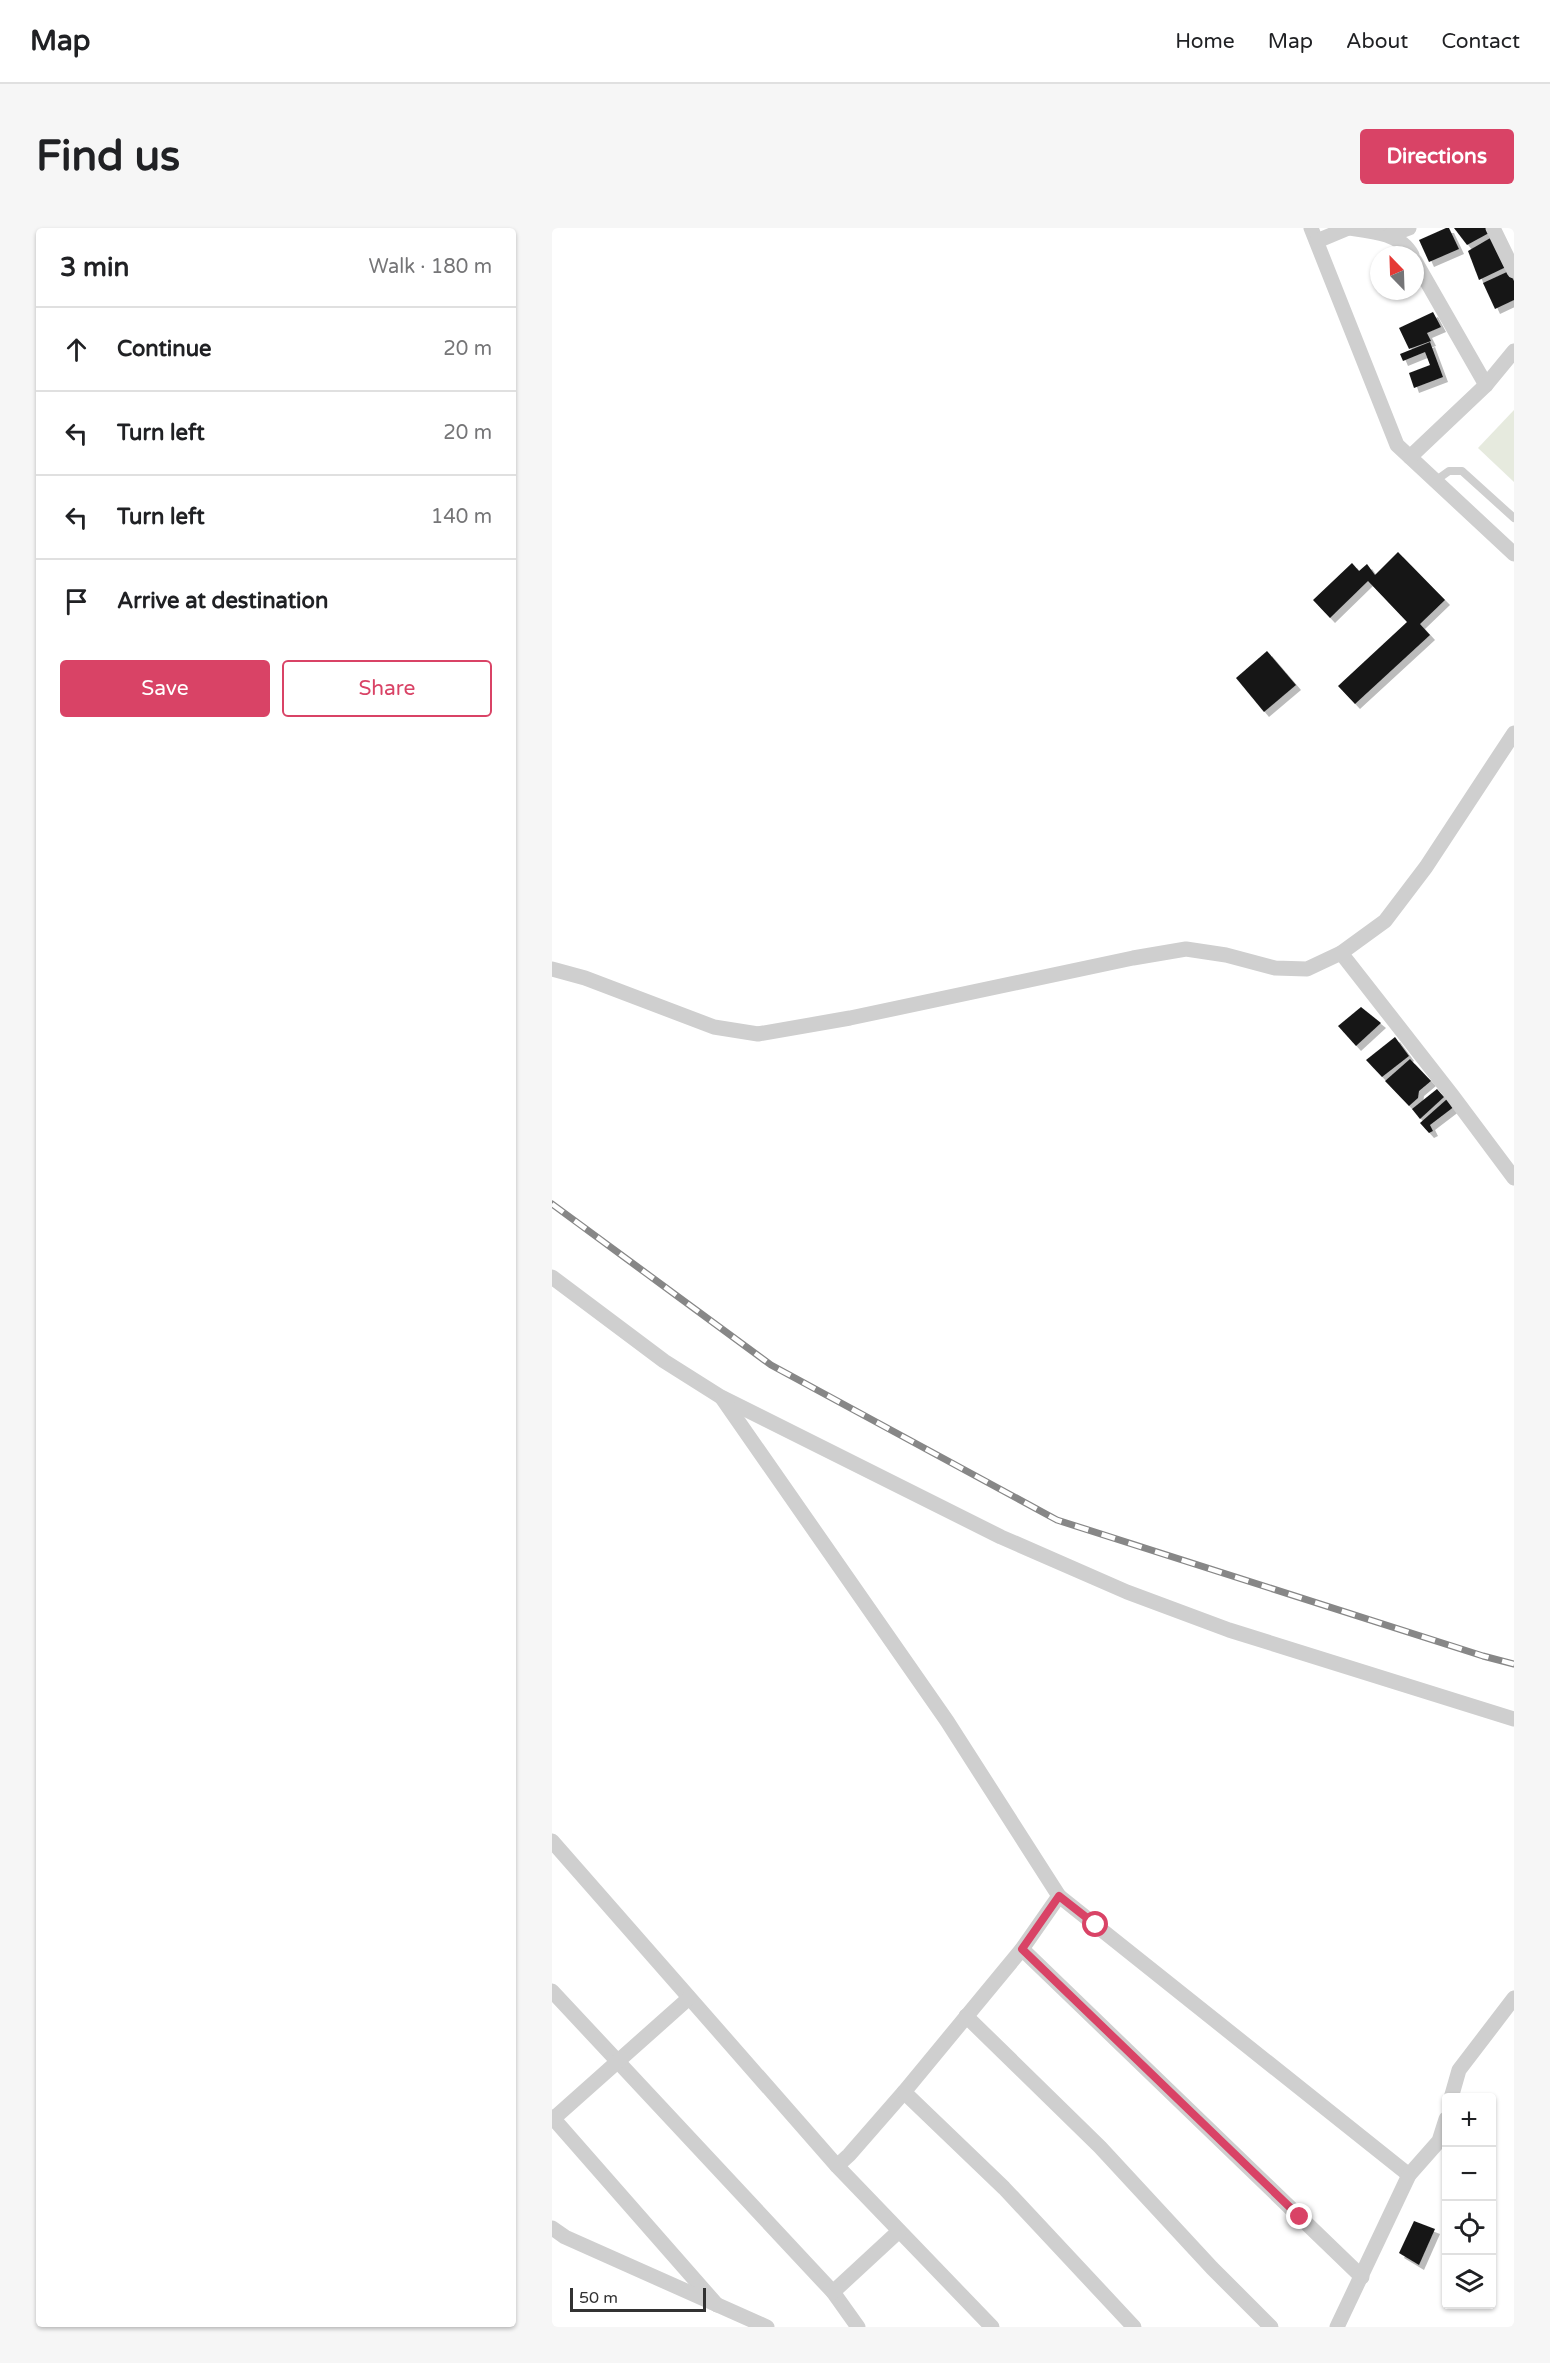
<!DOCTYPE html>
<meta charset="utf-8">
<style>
body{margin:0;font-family:"Varela Round",sans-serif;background:#f6f6f6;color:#202124}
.controls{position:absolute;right:18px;bottom:18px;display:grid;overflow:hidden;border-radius:6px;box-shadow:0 2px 4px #0004}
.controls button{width:54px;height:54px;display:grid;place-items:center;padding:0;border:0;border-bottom:2px solid #e0e0e0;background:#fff;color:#202124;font:30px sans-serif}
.compass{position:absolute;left:818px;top:18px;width:54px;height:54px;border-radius:50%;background:#fff;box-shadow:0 2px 4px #0004;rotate:337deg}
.scale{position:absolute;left:18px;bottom:15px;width:136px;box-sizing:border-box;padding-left:6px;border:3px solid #323232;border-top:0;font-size:16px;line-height:21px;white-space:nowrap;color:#323232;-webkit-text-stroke:4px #fff;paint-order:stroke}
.stop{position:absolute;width:18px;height:18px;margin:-14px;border:4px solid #d94366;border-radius:50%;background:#fff}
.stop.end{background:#d94366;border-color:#fff;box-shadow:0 2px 6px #0008}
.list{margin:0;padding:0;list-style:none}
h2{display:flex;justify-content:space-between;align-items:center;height:78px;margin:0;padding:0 24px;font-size:26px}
h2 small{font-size:20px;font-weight:400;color:#757577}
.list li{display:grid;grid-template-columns:39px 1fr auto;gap:18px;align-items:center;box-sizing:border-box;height:84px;padding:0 24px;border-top:2px solid #e0e0e0}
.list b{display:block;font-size:22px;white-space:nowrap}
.list em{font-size:20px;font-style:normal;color:#757577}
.actions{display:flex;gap:12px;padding:18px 24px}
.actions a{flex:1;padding:14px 0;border:2px solid #d94366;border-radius:6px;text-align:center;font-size:21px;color:#d94366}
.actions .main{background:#d94366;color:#fff}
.icon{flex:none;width:33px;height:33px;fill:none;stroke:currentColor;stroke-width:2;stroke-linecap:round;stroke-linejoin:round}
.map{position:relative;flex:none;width:962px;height:2099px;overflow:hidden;border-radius:6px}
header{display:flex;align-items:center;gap:36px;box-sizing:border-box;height:84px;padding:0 30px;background:#fff;border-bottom:2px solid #e0e0e0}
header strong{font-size:28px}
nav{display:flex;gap:33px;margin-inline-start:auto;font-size:21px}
.intro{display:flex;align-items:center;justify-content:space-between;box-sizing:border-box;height:144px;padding:0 36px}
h1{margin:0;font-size:42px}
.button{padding:15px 27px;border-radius:6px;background:#d94366;color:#fff;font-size:21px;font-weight:700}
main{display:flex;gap:36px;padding:0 36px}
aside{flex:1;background:#fff;border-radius:6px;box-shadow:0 2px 4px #0004}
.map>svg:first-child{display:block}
</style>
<header>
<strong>Map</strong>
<nav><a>Home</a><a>Map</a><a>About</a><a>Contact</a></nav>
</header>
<div class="intro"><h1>Find us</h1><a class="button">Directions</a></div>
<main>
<aside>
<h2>3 min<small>Walk · 180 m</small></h2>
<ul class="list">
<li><svg class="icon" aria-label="ahead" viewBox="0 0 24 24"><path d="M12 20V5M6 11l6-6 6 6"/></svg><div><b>Continue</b></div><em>20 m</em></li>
<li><svg class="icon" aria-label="left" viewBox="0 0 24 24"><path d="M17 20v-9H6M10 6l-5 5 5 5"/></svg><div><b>Turn left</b></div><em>20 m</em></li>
<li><svg class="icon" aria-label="left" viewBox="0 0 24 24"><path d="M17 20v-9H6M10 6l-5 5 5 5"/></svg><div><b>Turn left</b></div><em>140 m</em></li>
<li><svg class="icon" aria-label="arrive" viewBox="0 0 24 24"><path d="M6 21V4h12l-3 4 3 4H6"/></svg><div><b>Arrive at destination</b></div></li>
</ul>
<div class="actions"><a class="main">Save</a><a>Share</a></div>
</aside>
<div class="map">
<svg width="962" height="2099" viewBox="0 0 962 2099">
<defs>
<filter id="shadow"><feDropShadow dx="5" dy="5" stdDeviation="0" flood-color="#0004"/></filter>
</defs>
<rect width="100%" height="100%" fill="#fff"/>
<polygon fill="#e6eade" points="962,182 962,254 926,220"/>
<g fill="#191919" filter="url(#shadow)">
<polygon points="894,0 897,0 907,21 877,34 867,12"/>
<polygon points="902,0 935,0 937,5 915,17"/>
<polygon points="940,9 954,39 927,52 916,23"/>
<polygon points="957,43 962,53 962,72 943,81 931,55"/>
<polygon points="881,84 889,99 875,105 879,113 857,121 847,100"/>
<polygon points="878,114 891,149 862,160 857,145 878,137 873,124 851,133 848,126"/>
<polygon points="846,324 893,372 868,396 878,407 803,476 786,458 855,394 816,353 778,390 761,372 800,335 807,343 815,336 823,347"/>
<polygon points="715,423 744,457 712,484 684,450"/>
<polygon points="809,779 829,795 804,818 786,798"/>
<polygon points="843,809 857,828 830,849 814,832"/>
<polygon points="858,831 879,853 867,863 866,870 857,878 833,853"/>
<polygon points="885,861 892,869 868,891 860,881"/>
<polygon points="895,871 903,878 878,897 881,903 877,905 868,895"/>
<polygon points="862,1993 883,2001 867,2037 847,2025"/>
</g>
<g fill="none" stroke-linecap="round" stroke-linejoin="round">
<polyline stroke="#cfcfcf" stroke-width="8" points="883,253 897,243 910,243 962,290"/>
<g stroke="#cfcfcf" stroke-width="15">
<polyline points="759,0 845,217 962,326"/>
<path d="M797,0C819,3 848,5 860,27"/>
<polyline points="941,0 962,43"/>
<polyline points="838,7 857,0"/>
<polyline points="765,13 796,0"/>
<polyline points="863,33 934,157"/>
<polyline points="858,229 934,157 962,123"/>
<polyline points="789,725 900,867 962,950"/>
<polyline points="0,741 33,750 162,799 206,806 298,790 581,730 634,721 674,727 723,740 755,741 789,725 833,693 874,639 962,505"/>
<polyline points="0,1049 112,1133 169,1169 449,1309 575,1364 677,1402 962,1491"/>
<polyline points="170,1170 395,1493 507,1668 857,1947"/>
<polyline points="0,1613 285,1938 440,2099"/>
<polyline points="470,1721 507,1668"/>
<polyline points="0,1763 281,2064 306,2099"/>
<polyline points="414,1788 548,1919 660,2040 719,2099"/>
<polyline points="899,1870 907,1842 962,1770"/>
<polyline points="0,1889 165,2077"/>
<polyline points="0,1892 137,1770"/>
<polyline points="285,1938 297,1927 352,1864"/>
<polyline points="0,2000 13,2009 215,2099"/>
<polyline points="281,2064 347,2003"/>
<polyline points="582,2099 452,1960 352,1864 470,1721 810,2049"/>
<polyline points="785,2099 857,1947 887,1913 894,1891"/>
</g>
<defs>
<polyline id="rail" points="0,976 219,1137 505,1292 931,1428 962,1436"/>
</defs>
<use href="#rail" stroke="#878787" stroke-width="7"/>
<use href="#rail" stroke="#fff" stroke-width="4.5" stroke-dasharray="14" stroke-linecap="butt"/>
</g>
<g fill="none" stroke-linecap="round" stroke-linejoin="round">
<polyline stroke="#d94366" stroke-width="8" points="544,1697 507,1668 470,1721 748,1989"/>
</g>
</svg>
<div class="controls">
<button>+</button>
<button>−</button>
<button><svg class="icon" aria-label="locate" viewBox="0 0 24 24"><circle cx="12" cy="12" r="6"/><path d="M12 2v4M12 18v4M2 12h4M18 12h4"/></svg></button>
<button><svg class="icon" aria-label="layers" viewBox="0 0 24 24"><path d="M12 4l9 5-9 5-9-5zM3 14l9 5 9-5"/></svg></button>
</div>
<svg class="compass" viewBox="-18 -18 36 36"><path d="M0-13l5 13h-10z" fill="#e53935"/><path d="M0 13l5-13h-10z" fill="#757577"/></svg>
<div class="scale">50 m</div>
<div class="stop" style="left:544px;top:1697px"></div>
<div class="stop end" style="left:748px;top:1989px"></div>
</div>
</main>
